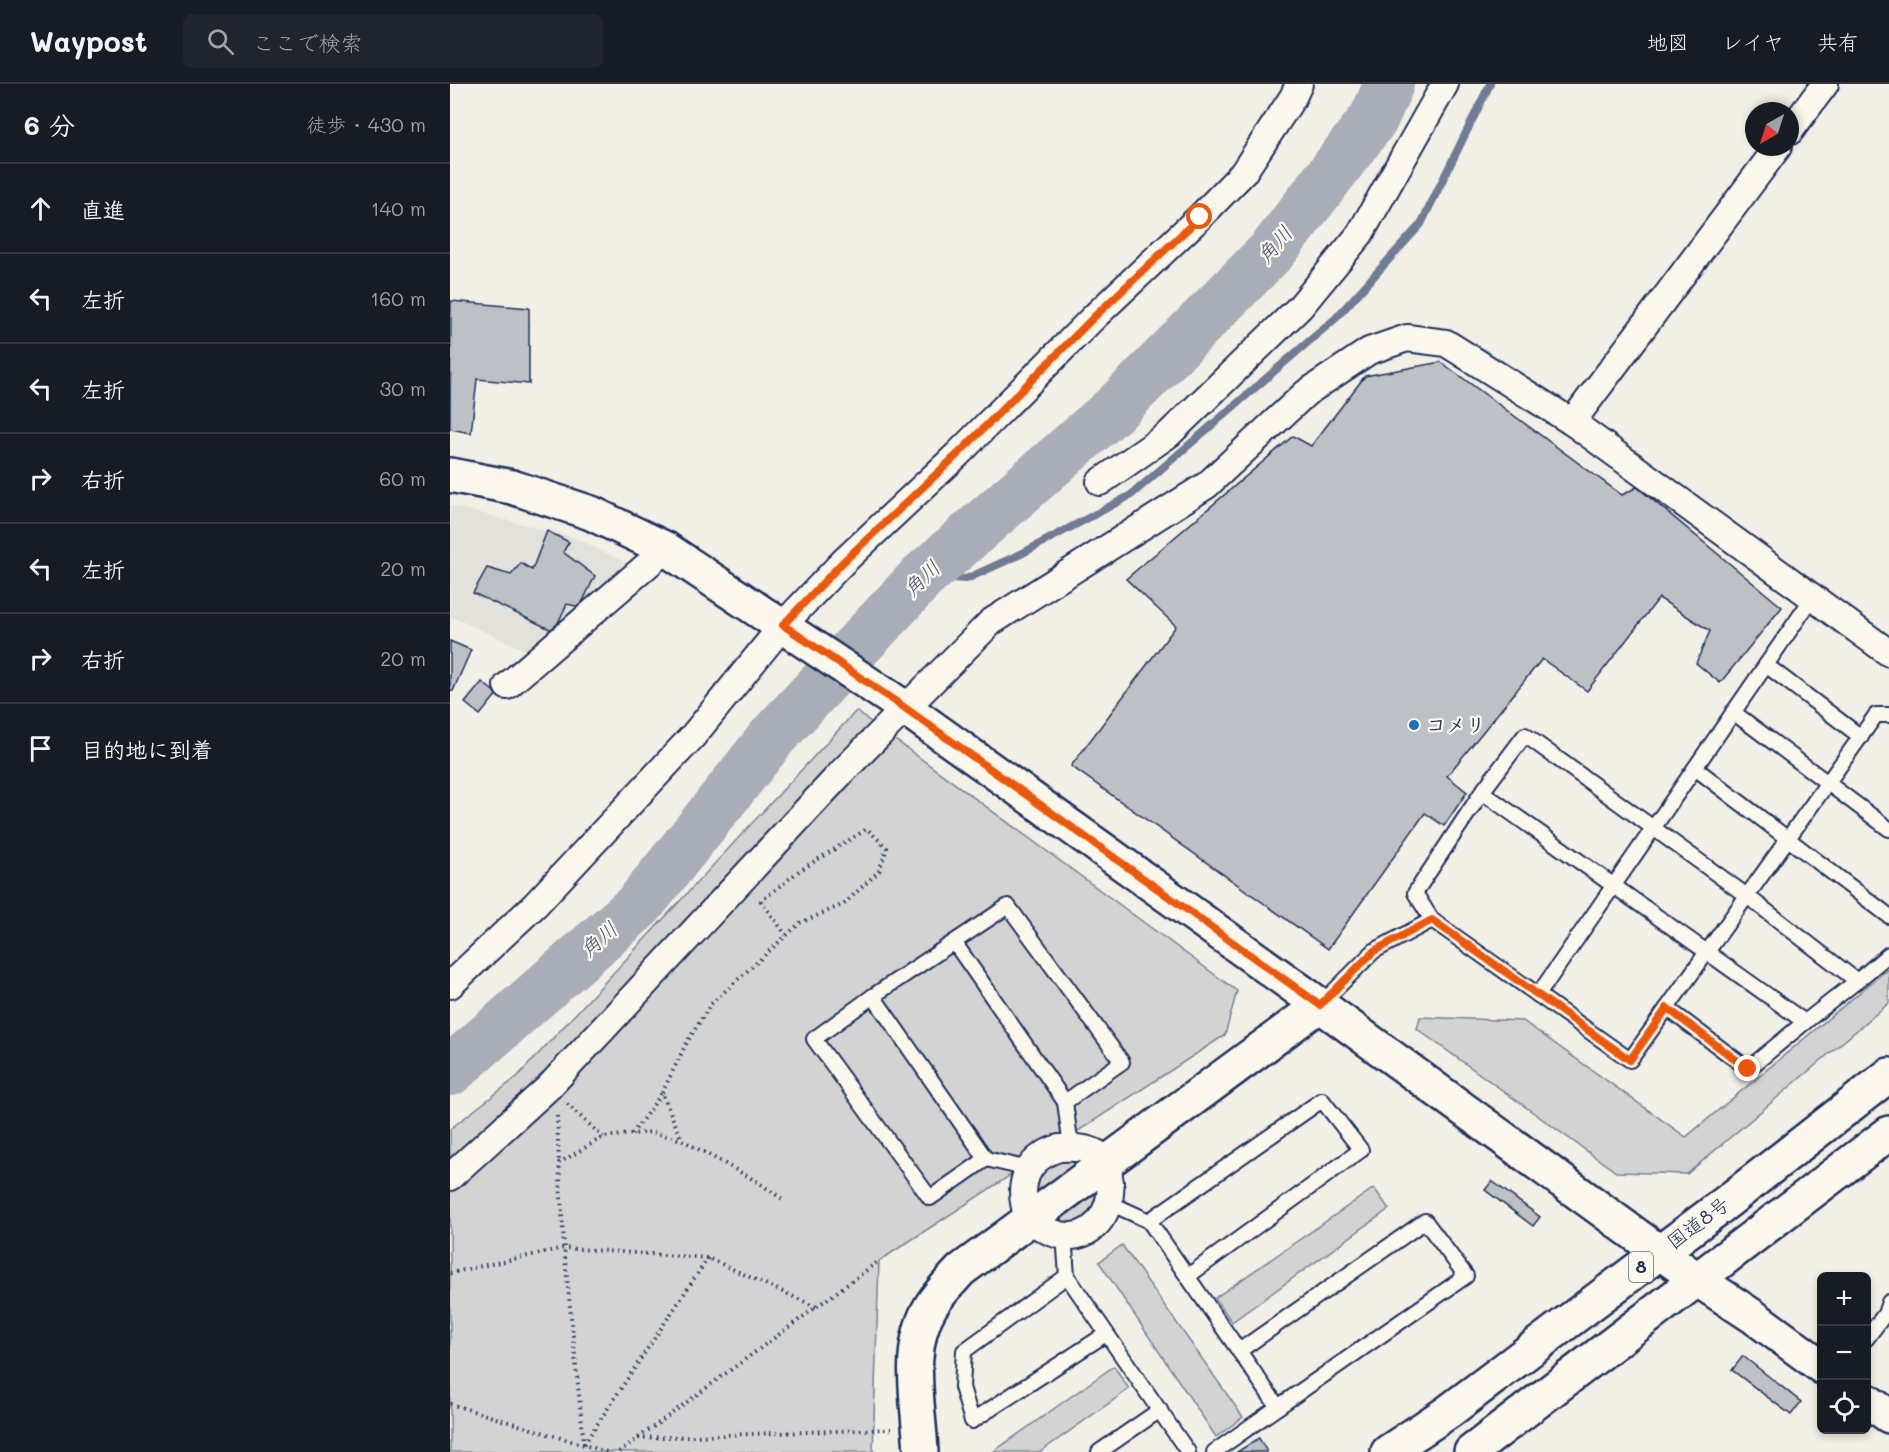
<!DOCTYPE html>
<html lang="ja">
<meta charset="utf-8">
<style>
body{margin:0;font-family:Mali,"Klee One",sans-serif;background:#20242c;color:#f1f3f6}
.controls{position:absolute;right:18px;bottom:18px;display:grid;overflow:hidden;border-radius:9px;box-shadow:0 3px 9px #0003}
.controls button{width:54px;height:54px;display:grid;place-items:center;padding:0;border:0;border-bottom:2px solid #363941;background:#171b24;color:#f1f3f6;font:30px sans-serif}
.compass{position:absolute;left:1295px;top:18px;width:54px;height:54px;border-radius:50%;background:#171b24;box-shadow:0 3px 9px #0003;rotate:219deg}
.stop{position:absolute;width:18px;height:18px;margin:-14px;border:4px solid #ea580c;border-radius:50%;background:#fff}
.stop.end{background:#ea580c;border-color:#fff;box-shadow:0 2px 6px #0008}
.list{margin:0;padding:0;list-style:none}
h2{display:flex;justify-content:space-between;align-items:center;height:78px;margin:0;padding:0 24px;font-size:26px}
h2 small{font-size:20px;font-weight:400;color:#9ea1a6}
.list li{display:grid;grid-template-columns:39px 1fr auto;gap:18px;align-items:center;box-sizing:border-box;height:90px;padding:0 24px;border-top:2px solid #363941}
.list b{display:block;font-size:22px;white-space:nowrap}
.list em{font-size:20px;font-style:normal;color:#9ea1a6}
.icon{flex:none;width:33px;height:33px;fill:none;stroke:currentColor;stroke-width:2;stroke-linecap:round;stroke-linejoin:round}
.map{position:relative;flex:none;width:1439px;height:1368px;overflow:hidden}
header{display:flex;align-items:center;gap:36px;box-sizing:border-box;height:84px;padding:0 30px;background:#171b24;border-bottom:2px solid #363941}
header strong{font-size:28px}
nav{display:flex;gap:33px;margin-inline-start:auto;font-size:21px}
.search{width:420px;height:54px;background:#20242c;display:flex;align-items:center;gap:15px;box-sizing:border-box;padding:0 21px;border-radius:9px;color:#9ea1a6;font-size:22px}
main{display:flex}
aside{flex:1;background:#171b24}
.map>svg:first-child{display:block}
</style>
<header>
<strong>Waypost</strong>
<div class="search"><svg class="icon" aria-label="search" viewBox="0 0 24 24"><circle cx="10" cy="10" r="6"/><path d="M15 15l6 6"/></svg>ここで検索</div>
<nav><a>地図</a><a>レイヤ</a><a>共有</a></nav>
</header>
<main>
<aside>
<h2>6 分<small>徒歩 · 430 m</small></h2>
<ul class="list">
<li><svg class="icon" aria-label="ahead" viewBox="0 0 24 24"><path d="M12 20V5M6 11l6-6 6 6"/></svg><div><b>直進</b></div><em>140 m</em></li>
<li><svg class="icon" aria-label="left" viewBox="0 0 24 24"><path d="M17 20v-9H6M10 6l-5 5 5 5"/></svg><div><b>左折</b></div><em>160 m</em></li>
<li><svg class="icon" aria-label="left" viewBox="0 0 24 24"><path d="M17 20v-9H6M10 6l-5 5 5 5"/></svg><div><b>左折</b></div><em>30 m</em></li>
<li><svg class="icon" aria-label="right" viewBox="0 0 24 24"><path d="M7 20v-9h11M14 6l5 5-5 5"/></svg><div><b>右折</b></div><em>60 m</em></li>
<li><svg class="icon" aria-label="left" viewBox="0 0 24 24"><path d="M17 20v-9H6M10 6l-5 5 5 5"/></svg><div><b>左折</b></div><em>20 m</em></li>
<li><svg class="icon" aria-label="right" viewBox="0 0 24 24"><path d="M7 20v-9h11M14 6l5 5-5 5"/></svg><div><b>右折</b></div><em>20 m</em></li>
<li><svg class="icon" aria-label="arrive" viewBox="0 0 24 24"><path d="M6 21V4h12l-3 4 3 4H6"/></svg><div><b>目的地に到着</b></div></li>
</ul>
</aside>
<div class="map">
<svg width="1439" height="1368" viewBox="0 0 1439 1368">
<rect width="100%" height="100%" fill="#f2efe6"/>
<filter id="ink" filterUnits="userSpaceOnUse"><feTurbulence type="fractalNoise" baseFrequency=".0167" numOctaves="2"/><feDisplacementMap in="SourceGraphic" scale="12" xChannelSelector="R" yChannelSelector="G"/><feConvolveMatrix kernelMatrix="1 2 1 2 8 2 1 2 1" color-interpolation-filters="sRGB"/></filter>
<g filter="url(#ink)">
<polygon fill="#e2e1dc" points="0,421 125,454 181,481 82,569 0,532"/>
<g fill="#d2d3d2" stroke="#768198" stroke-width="1.5">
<polygon points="406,627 787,907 775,951 429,1177 423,1368 0,1368 0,1045 67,993"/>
<polygon points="1439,884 1439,919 1237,1090 1166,1088 967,945 970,933 1073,937 1236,1053"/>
<polygon points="616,1073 629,1081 587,1111 584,1098 594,1083"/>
<polygon points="924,1104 939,1125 782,1238 765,1214"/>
<path d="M648,1105C644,1119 639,1137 621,1138C616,1138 610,1136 606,1135Z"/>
<polygon points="672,1161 793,1333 766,1353 649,1178"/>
<polygon points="664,1282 679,1305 590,1368 543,1368"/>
</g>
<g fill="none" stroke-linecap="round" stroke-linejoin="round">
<polyline stroke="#707b93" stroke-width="8" points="473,492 516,495 571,470 681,411 886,234 971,140 1040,0"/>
<polyline stroke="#a9adb7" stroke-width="50" points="0,987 189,821 324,651 473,492 667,323 823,166 924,34 939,0"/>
</g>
<g fill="#bdc0c4" stroke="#1b2f5e" stroke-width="1.5">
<polygon points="1,217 79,224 79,300 27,295 21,349 0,345"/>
<polygon points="991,278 1172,411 1187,403 1332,523 1270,599 1246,579 1260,547 1209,514 1137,607 1092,575 997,692 1017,708 994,742 975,729 878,865 621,682 726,542 676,495 843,352 861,362 915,292"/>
<polygon points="97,447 119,458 113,468 145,492 130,523 117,520 104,547 23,509 37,484 61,491 71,479 82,486"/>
<polygon points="0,557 21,566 3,607 0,606"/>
<polygon points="32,598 47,610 30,631 15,619"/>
<polygon points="1042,1097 1090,1133 1083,1142 1035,1106"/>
<polygon points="1293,1272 1351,1318 1341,1331 1282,1286"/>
<polygon points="809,1354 817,1368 787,1368"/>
</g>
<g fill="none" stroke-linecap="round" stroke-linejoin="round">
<defs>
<g id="lane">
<polyline points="1316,581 1411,653"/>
<polyline points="1283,628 1439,745"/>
<polyline points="1245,684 1439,832"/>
<polyline points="1032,708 1075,651 1297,812 1407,897 1355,938"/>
<polyline points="982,836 965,809 1032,708 1355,938 1298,985 1217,924"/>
<polyline points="504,858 558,822 672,978 615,1018"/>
<polyline points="1407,897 1439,870"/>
<polyline points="1088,911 1363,513"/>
<polyline points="423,912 504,858 615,1018 621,1063"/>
<polyline points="870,921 924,867 982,836 1180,976 1426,631 1439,631"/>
<polyline points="536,1075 423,912 364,955 480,1114 536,1075 579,1085"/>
<polyline points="660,1119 699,1137 828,1323 764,1368"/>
<polyline points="699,1137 872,1016 911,1066 738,1192"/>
<polyline points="614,1151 617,1192 738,1368"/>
<polyline points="617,1192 514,1267 512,1303 522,1337 656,1250"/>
<polyline points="1416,1255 1435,1230 1439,1218"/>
<polyline points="789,1267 975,1137 1016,1192 828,1323"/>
<polyline points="649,1368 710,1326"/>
</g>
<g id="street">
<polyline points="1340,47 1375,0"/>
<polyline points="1122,338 1328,63"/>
<polyline points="650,398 719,350 850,223 910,150 995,0"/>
<polyline points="57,602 216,465"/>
<polyline points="0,901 85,821 243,652 333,541 392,479 508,370 644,233 750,133 793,89 843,13 849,0"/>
<path d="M609,1064C625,1063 648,1063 656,1079C658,1082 659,1089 659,1093C665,1118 650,1150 622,1152C605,1153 593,1144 579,1136C566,1103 574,1075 609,1064Z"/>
<polyline points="0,1093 99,1003 392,688 541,538 757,401 856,309 919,267 957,254 996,259 1122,338 1439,569"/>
</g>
<g id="secondary">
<polyline points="0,391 62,403 141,429 216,465 455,624 870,921 1248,1196 1304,1233 1372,1283"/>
<polyline points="1416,1316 1439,1332"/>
<path d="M471,1368C469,1321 455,1264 481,1222C489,1209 501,1197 511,1186L870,921"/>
</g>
<g id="highway">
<polyline points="938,1368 998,1328 1278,1117 1439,991"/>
<polyline points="1021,1368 1439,1049"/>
</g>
</defs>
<use href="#lane" stroke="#1b2f5e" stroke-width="18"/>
<use href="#street" stroke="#1b2f5e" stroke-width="30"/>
<use href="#secondary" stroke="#1b2f5e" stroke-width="38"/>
<use href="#highway" stroke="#1b2f5e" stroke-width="38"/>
<g stroke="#1b2f5e" stroke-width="4" stroke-dasharray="1.5 4.5" stroke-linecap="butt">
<polyline points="212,1009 237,958 261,920 350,839 394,820 429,787 437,764 417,745 349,787 311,817 336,851"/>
<polyline points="117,1020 153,1053"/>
<polyline points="107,1032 109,1079"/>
<polyline points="182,1050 212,1009 232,1056"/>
<polyline points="0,1189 114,1164 258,1174 366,1223"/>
<polyline points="0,1320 157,1368"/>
<polyline points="188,1354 441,1345"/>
<polyline points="134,1360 114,1164 109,1079 153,1053 202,1048 232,1056 306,1097 334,1116"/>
<polyline points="134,1360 258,1174"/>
<polyline points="169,1368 429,1177"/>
</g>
<use href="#lane" stroke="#fbf7ec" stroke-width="14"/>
<use href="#street" stroke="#fbf7ec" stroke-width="26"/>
<use href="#secondary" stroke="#fbf7ec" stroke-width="33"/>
<use href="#highway" stroke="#fbf7ec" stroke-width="33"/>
</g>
</g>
<g fill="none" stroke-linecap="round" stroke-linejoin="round" filter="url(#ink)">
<polyline stroke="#ea580c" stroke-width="8" points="750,133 644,233 508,370 392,479 333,541 455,624 870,921 924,867 982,836 1180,976 1217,924 1298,985"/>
</g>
<circle fill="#1f6fb2" stroke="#fbf7ec" stroke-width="2" cx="964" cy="641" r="6"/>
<g text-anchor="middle" stroke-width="4.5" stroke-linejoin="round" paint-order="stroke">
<rect fill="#fbf7ec" stroke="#5e6b89" stroke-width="1.5" x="1179" y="1168" width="24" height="30" rx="4.5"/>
<g font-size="18" font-weight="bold" fill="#1b2f5e">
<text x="1191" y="1189">8</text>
</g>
<g font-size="20" font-weight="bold" fill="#1b2f5e" stroke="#fbf7ec" text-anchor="start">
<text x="976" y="648">コメリ</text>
</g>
<g font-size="20" fill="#1b2f5e" stroke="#fbf7ec">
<text transform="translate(1248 1139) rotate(-37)" y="7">国道8号</text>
</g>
<g font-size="21" font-style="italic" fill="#465579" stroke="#fbf7ec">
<text transform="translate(825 161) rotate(-49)" y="7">角川</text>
<text transform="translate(472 495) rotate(-44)" y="7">角川</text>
<text transform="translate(149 856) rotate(-41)" y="7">角川</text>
</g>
</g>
</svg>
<div class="controls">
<button>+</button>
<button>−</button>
<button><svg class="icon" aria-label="locate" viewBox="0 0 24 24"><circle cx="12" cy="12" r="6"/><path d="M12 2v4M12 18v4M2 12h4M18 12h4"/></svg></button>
</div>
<svg class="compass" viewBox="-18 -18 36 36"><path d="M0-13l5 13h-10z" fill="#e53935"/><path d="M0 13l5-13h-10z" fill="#9ea1a6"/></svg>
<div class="stop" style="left:750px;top:133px"></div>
<div class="stop end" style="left:1298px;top:985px"></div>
</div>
</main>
